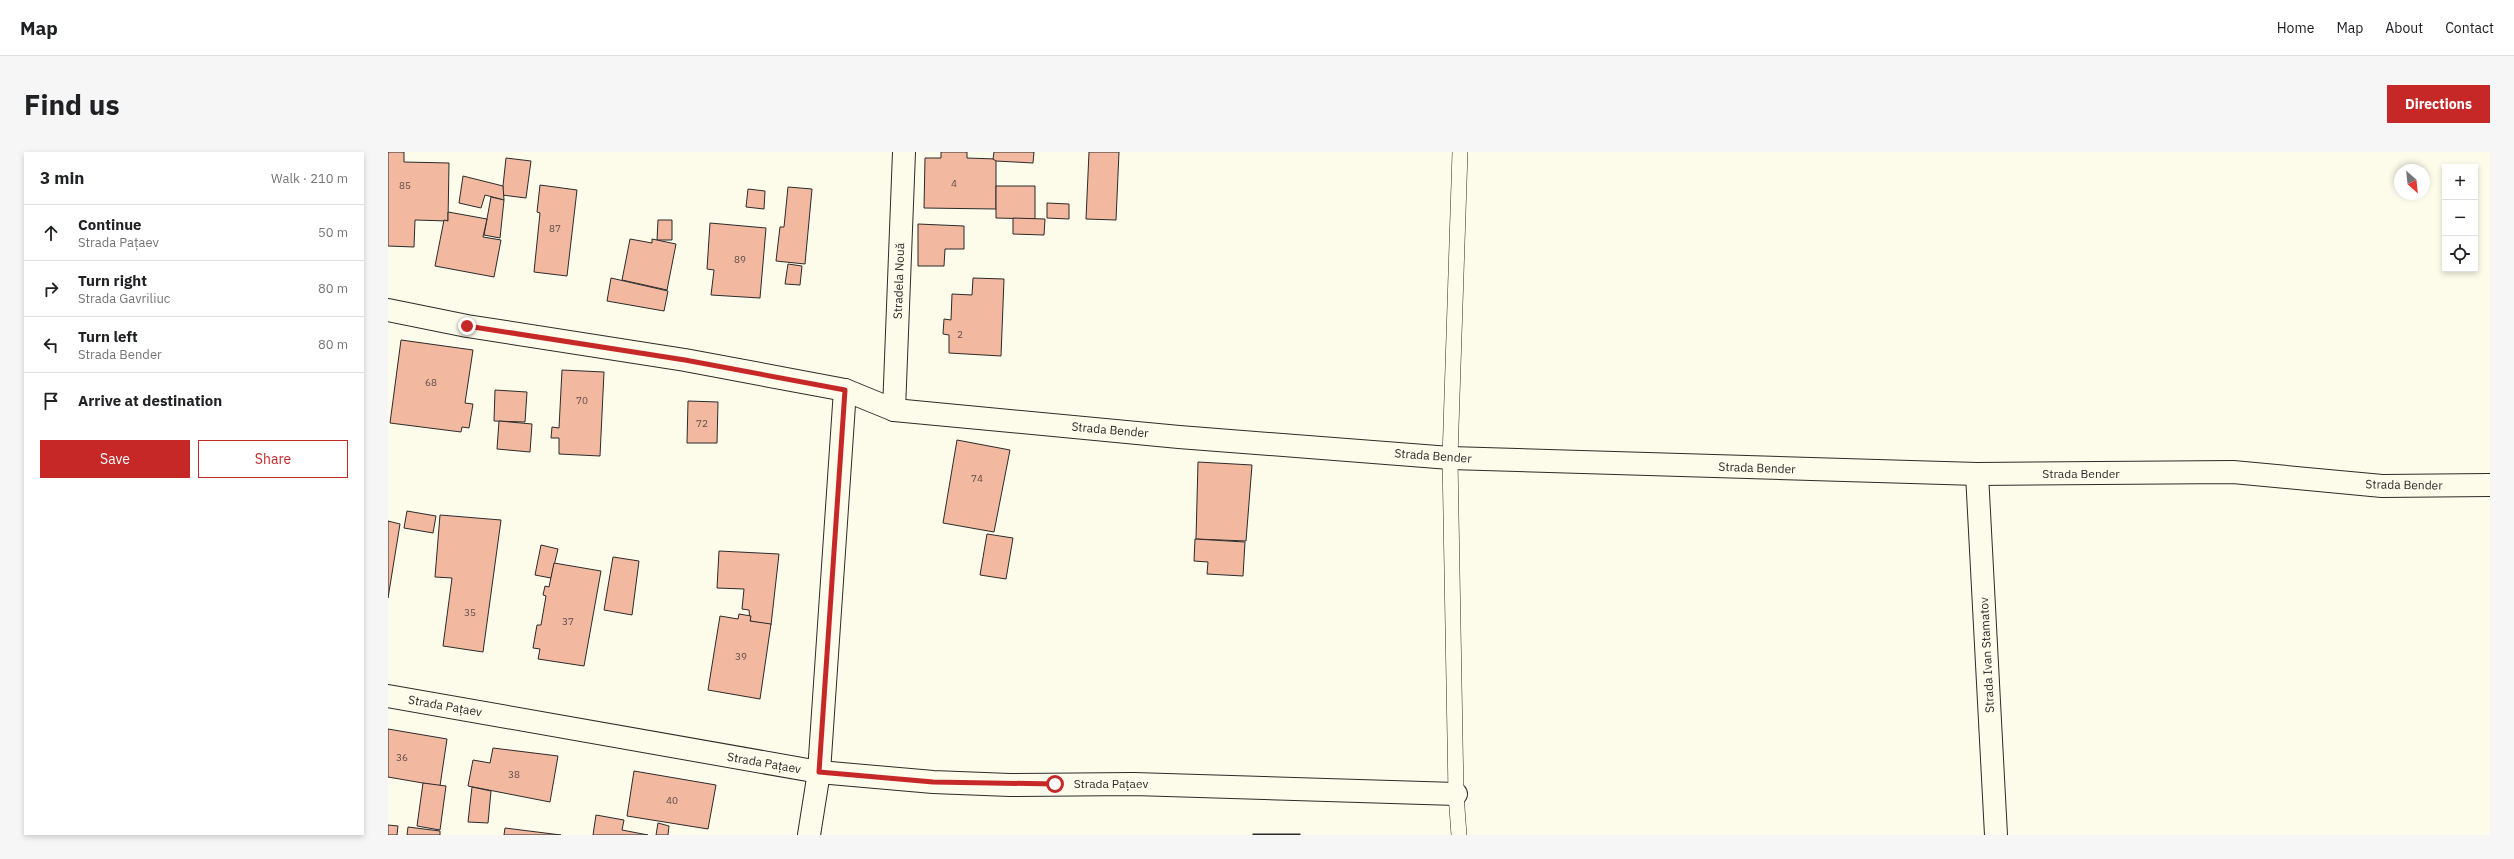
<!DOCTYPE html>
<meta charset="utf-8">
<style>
body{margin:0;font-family:"IBM Plex Sans",sans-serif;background:#f6f6f6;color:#202124}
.controls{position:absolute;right:12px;top:12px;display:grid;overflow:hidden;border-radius:0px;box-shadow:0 2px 6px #0003}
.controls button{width:36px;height:36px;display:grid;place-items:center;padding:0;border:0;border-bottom:1px solid #e0e0e0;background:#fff;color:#202124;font:20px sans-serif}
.compass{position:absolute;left:2006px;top:12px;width:36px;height:36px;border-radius:50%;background:#fff;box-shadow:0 2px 6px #0003;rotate:153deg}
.stop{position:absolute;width:12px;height:12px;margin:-9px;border:3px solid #c62828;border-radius:50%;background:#fff}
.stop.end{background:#c62828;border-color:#fff;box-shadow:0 1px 4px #0008}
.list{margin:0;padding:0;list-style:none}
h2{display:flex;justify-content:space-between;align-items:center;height:52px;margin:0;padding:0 16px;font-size:17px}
h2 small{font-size:13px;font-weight:400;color:#757577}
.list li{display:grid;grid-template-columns:26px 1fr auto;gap:12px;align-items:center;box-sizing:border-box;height:56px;padding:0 16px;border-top:1px solid #e0e0e0}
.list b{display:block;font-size:15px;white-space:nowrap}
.list p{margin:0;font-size:13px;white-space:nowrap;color:#757577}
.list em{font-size:13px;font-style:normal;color:#757577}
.actions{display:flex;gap:8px;padding:12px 16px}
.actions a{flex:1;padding:9px 0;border:1px solid #c62828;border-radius:0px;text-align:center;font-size:14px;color:#c62828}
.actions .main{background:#c62828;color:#fff}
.icon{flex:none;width:22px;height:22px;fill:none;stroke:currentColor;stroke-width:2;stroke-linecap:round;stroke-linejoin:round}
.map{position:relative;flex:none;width:2102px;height:683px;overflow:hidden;border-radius:0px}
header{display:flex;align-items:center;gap:24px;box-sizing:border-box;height:56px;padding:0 20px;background:#fff;border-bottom:1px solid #e0e0e0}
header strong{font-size:19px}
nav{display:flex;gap:22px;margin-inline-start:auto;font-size:14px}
.intro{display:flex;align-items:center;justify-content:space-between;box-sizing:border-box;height:96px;padding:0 24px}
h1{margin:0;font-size:28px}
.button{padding:10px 18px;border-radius:0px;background:#c62828;color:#fff;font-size:14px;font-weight:700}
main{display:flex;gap:24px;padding:0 24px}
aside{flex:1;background:#fff;border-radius:0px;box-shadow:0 2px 6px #0003}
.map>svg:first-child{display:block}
</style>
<header>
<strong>Map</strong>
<nav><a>Home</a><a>Map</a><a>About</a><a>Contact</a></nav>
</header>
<div class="intro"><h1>Find us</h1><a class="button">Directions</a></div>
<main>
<aside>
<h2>3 min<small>Walk · 210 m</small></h2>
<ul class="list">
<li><svg class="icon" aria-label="ahead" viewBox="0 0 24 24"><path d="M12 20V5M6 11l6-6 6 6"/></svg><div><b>Continue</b><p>Strada Pațaev</p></div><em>50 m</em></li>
<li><svg class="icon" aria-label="right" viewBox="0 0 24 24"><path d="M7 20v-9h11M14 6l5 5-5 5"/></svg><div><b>Turn right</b><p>Strada Gavriliuc</p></div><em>80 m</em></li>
<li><svg class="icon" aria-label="left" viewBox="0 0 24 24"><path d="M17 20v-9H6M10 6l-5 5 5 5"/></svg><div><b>Turn left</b><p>Strada Bender</p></div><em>80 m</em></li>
<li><svg class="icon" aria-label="arrive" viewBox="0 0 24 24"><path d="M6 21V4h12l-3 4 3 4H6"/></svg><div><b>Arrive at destination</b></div></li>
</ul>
<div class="actions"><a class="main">Save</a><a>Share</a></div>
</aside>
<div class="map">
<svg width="2102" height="683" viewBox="0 0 2102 683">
<rect width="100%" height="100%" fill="#fdfbea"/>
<g fill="#f2b8a0" stroke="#2b2b2b">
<polygon points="0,0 16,0 16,10 61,11 60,69 27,68 26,95 0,94"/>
<polygon points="553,0 579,0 579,6 608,7 608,57 536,56 537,6 553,6"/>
<polygon points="606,0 646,0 645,11 608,9 605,7"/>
<polygon points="701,0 731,0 728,68 698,67"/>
<polygon points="118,6 143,9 138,46 114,43"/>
<polygon points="75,24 115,34 116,48 97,43 93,56 71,51"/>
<polygon points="152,33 189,38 179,124 146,120 152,61 149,60"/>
<polygon points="608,34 647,34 647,67 608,66"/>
<polygon points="400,35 424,37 417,112 388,109 392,75 396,75"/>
<polygon points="360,37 377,39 376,57 358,55"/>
<polygon points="103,45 116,48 112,86 96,83"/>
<polygon points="659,51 681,52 681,67 659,66"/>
<polygon points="60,60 99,67 95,85 113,88 106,125 47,114 56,68 60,69"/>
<polygon points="625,66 657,67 656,83 625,82"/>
<polygon points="270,68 284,68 284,88 269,88"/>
<polygon points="322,71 378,76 372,146 323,143 326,118 319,117"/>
<polygon points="530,72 576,74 576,97 557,97 556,114 530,114"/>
<polygon points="242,87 264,91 264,87 288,92 279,138 234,128"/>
<polygon points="400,112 414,114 412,133 397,132"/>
<polygon points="223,126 280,139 276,159 219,149"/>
<polygon points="585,126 616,127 613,204 561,201 561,183 555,182 556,167 563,168 564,142 584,143"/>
<polygon points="13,188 85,198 77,251 85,252 81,276 74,275 73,280 2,271"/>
<polygon points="174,218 216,220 212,304 171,302 171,286 163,286 164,275 171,276"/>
<polygon points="107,238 139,240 137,270 106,269"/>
<polygon points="300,249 330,250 329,291 299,291"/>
<polygon points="111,269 144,272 142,300 109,297"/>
<polygon points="569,288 622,298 606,380 555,371"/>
<polygon points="810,310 864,313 858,389 808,387"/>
<polygon points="19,359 48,364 45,381 16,376"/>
<polygon points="52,363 113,368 95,500 55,494 64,426 47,425"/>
<polygon points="0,369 12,372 0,446"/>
<polygon points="599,382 625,386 618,427 592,423"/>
<polygon points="807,387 857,390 855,424 819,422 820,410 806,409"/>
<polygon points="153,393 170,397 163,426 147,423"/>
<polygon points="331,399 391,402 383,473 362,469 361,458 354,457 356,437 329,436"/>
<polygon points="225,405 251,409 244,463 216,458"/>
<polygon points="166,411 213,419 196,514 150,507 152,497 145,496 149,473 153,473 158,444 155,443 157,434 161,435"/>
<polygon points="351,462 363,464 362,469 383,472 372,547 320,538 332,464 350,467"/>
<polygon points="0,577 59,587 52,634 0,625"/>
<polygon points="105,596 170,604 162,650 80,634 85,608 102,611"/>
<polygon points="246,619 328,633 320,677 239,664"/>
<polygon points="35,631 58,634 52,678 29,674"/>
<polygon points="84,635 103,639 100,671 80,670"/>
<polygon points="208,663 236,668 234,678 260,683 205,683"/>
<polygon points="270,671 281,674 280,683 268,683"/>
<polygon points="0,673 10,674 9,683 0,683"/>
<polygon points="20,675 52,679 52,683 19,683"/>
<polygon points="117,676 173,683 116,683"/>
<rect x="865" y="682" width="47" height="1"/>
</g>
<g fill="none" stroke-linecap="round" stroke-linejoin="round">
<defs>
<polyline id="lane" points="1071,683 1068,642 1062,306 1072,0"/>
<g id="street">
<polyline points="0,158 79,174 297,208 457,238 506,258 791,285 1062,306 1589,322 1845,320 1994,334 2102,333"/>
<polyline points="506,258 516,0"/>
<polyline points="1589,322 1608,683"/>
<polyline points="0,544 431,620 545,630 622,633 746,632 1068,642"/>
<polyline points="421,683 431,620 457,238"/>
</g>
</defs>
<use href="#lane" stroke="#2b2b2b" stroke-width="16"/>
<use href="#street" stroke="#2b2b2b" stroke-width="24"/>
<use href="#lane" stroke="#fdfbea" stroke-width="15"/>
<use href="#street" stroke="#fdfbea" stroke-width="22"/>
</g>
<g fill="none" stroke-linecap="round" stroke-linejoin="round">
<polyline stroke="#c62828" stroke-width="5" points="79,174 297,208 457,238 431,620 545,630 667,632"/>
</g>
<g text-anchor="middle" stroke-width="3" stroke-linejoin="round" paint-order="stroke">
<g font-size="10" fill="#5d4e48">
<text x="566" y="35">4</text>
<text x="17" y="37">85</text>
<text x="167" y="80">87</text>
<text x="352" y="111">89</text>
<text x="572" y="186">2</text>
<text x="43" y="234">68</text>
<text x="194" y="252">70</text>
<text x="314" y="275">72</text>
<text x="589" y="330">74</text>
<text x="82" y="464">35</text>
<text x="180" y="473">37</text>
<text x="353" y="508">39</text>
<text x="14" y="609">36</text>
<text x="126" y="626">38</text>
<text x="284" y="652">40</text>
</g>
<g font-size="12" fill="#2b2b2b" stroke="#fdfbea">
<text transform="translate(511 129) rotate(-88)" y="4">Stradela Nouă</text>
<text transform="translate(722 278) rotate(5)" y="4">Strada Bender</text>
<text transform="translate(1045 304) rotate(4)" y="4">Strada Bender</text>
<text transform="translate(1369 316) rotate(2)" y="4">Strada Bender</text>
<text x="1693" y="326">Strada Bender</text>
<text transform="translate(2016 333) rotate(1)" y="4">Strada Bender</text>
<text transform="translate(1599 503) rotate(-93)" y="4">Strada Ivan Stamatov</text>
<text transform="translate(57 554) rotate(10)" y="4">Strada Pațaev</text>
<text transform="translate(376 611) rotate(10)" y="4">Strada Pațaev</text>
<text x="723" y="636">Strada Pațaev</text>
</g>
</g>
</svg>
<div class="controls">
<button>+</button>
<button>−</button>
<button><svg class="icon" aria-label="locate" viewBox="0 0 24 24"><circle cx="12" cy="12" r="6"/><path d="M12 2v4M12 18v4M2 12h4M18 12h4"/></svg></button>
</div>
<svg class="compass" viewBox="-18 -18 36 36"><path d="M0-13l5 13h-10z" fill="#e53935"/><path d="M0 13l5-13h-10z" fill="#757577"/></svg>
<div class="stop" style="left:667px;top:632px"></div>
<div class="stop end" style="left:79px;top:174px"></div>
</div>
</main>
